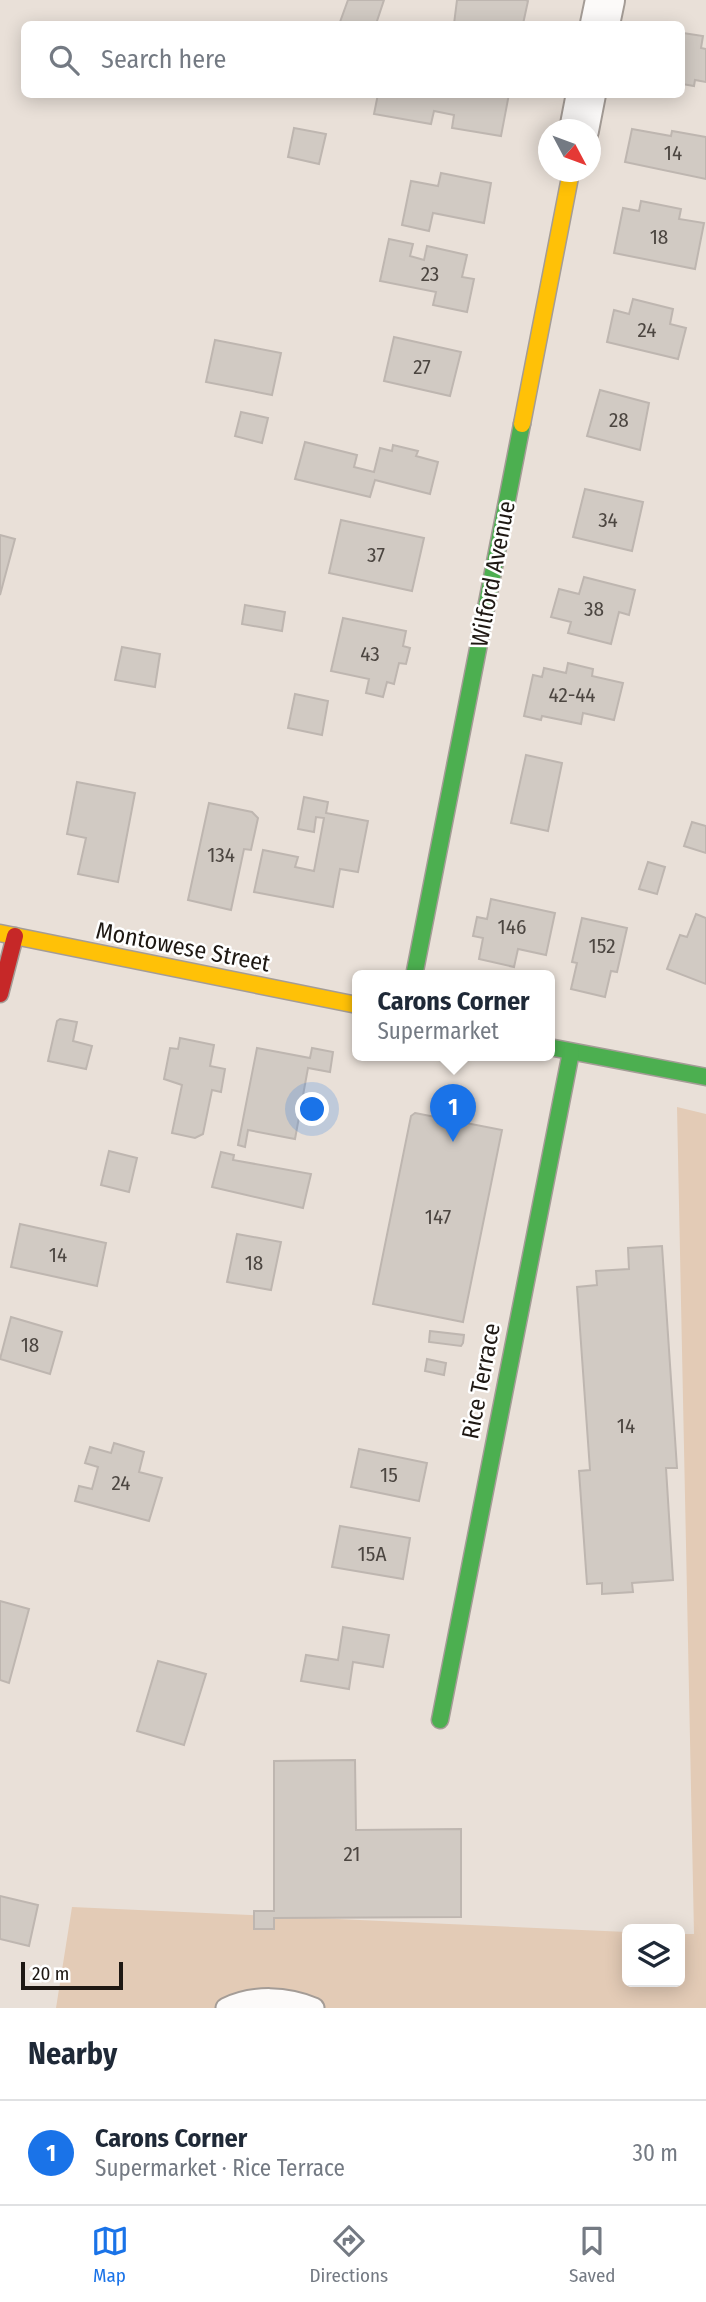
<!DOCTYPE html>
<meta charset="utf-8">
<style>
body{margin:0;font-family:"Fira Sans Condensed",sans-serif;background:#f2f2f3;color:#1f2937}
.controls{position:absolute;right:21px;bottom:21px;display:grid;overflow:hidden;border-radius:10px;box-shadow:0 4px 18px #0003}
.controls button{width:63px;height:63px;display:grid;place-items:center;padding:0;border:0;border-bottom:2px solid #e0e1e3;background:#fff;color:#1f2937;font:35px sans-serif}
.compass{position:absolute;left:538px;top:119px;width:63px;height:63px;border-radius:50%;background:#fff;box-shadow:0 4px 18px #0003;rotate:131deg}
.scale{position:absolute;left:21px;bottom:18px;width:102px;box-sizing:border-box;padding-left:7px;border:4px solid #1e1813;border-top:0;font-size:19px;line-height:24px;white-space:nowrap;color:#1e1813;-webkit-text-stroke:5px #fff;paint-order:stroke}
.you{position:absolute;left:313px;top:1110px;width:24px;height:24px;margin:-18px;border:5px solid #fff;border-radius:50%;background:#1a73e8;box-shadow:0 0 0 10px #1a73e833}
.badge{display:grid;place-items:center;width:46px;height:46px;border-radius:50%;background:#1a73e8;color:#fff;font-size:23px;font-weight:700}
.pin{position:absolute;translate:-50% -58px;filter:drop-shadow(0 2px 4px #0008)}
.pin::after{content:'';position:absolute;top:37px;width:24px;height:21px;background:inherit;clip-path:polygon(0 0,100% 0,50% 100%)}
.popup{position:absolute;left:352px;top:970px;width:203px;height:91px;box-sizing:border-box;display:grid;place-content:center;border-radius:10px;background:#fff;filter:drop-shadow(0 2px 5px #0005);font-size:23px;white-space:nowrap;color:#747a83}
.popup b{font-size:26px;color:#1f2937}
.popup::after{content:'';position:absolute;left:50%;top:100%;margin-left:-14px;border:14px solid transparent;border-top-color:#fff}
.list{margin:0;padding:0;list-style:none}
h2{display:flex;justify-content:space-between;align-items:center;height:91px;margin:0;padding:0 28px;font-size:30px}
h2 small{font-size:23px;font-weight:400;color:#747a83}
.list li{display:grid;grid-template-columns:46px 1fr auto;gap:21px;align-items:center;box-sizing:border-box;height:105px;padding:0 28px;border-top:2px solid #e0e1e3}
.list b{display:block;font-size:26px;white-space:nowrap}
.list p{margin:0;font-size:23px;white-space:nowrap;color:#747a83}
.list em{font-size:23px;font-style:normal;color:#747a83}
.icon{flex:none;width:38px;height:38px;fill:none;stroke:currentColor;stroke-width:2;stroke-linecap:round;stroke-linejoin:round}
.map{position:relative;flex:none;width:706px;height:2008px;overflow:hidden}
.search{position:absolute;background:#fff;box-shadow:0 4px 18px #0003;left:21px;right:21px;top:21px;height:77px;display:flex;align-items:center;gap:18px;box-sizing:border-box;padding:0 24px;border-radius:10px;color:#747a83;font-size:26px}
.sheet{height:196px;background:#fff}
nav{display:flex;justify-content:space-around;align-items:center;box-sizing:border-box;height:98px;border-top:2px solid #e0e1e3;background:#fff;font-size:19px;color:#747a83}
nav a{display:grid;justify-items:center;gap:4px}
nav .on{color:#1a73e8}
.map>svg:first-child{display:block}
</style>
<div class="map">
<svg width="706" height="2008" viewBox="0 0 706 2008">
<rect width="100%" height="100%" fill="#e9e0d8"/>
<polygon fill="#e3cbb6" points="677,1107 706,1114 706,2008 56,2008 72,1907 627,1932 627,1982 680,1982 680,1934 694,1934"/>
<g fill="#d1cac3" stroke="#beb6b0" stroke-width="2">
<polygon points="348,0 384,0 376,24 340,22"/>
<polygon points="457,0 526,0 528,1 523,24 454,24"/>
<polygon points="683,33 703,36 701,48 706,49 706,82 695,80 694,86 682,84"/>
<polygon points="378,94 509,94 501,136 452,128 454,115 434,111 431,124 374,114"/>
<polygon points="294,128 326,134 319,164 288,157"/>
<polygon points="632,129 671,136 672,131 706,137 706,179 625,162"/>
<polygon points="441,173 491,183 484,223 433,213 429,231 402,225 411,181 438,186"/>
<polygon points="641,201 681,209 679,219 704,223 695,269 614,253 623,208 639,211"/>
<polygon points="389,239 413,244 410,256 424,260 427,246 467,255 462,277 474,279 467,312 433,305 436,292 380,281"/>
<polygon points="633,299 673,309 670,324 686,328 678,359 607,342 614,310 629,314"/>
<polygon points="394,337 461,352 450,396 384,381"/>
<polygon points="215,340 281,353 272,395 206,382"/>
<polygon points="600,390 649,403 640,450 587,436"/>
<polygon points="241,412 268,418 262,443 235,436"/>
<polygon points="305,442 357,455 354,467 374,472 380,448 392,451 393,445 418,451 416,456 438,462 430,494 375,480 370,497 295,479"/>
<polygon points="585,489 643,502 632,551 573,537"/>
<polygon points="341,520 424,538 412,591 329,573"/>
<polygon points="0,535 15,539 0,595"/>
<polygon points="584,577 635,590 629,615 619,612 611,644 568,633 571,622 551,617 559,589 579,594"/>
<polygon points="245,605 285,612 282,631 242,624"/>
<polygon points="343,618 406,631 403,646 410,648 406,664 399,663 394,684 387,682 383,697 366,693 369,679 331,671"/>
<polygon points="122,647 160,654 155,687 115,680"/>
<polygon points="568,663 593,669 592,676 623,683 614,720 583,713 581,724 542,716 541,720 524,716 533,675 542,677 544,668 566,673"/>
<polygon points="295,694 328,701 322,735 288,728"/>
<polygon points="526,755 562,763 548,831 511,823"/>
<polygon points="77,782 135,793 118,882 78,874 86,838 67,834"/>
<polygon points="304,797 328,802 326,813 368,821 358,872 340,869 333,907 254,892 263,850 298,857 295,867 314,871 324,818 316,817 314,832 298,829"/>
<polygon points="209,803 252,812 258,818 251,850 244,849 231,910 188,900"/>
<polygon points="692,822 706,826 706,853 684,846"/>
<polygon points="648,862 665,867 657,894 639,889"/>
<polygon points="491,899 555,913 546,955 518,949 514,967 479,959 483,938 473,936 477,917 487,919"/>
<polygon points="696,914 706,918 706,984 667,969 680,935 687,937"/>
<polygon points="582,918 627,928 617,972 611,971 605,997 571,989 577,963 572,962"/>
<polygon points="60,1019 77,1022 73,1041 92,1046 86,1069 48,1061 57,1021"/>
<polygon points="180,1038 214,1045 210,1066 225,1069 221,1092 212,1090 203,1134 195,1138 172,1133 182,1085 164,1079 170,1048 178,1049"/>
<polygon points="257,1048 310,1058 312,1048 333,1052 330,1072 308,1068 295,1139 248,1130 245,1147 238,1145"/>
<polygon points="415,1113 502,1130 463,1322 373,1304 411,1116"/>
<polygon points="109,1151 137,1158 129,1192 101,1185"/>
<polygon points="221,1152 234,1155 233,1160 311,1174 303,1208 212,1187"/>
<polygon points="20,1224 106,1243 97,1286 11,1267"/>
<polygon points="237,1234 281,1242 271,1290 227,1282"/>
<polygon points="662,1246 677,1468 666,1468 673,1580 632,1583 633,1592 602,1594 602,1583 587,1584 579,1471 590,1470 577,1287 597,1285 596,1271 629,1269 628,1248"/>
<polygon points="11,1317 62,1332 50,1374 0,1359"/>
<polygon points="430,1331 464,1335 463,1343 461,1346 429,1342"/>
<polygon points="427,1359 446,1363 444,1375 425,1371"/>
<polygon points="114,1443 144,1452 139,1472 162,1478 149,1521 75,1501 79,1486 92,1489 98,1467 85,1463 90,1447 111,1453"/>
<polygon points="359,1449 427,1463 419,1501 351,1487"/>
<polygon points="340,1526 410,1538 403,1579 332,1567"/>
<polygon points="0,1601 29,1609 9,1683 0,1680"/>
<polygon points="343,1627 389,1635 383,1667 353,1662 349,1689 301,1681 306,1655 338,1660"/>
<polygon points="158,1661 206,1674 184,1745 137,1731"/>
<polygon points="355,1760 356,1830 461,1829 461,1917 274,1918 274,1929 254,1929 254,1911 274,1911 274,1761"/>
<polygon points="0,1896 38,1905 29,1946 0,1939"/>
</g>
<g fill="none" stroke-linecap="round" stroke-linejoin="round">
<defs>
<path id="lane" d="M226,2008C253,1995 287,1996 314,2008"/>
<g id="street">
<polyline points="600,24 605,0"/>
<polyline points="579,130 586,94"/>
</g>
<g id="fast">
<polyline points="414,976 522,424"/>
<polyline points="549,1047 706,1077"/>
<polyline points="440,1720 571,1052"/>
</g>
<g id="slow">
<polyline points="522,424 571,172"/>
<polyline points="0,933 357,1005"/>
</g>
<polyline id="jam" points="0,994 15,936"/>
</defs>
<use href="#lane" stroke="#a49c96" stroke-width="23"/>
<use href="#street" stroke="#a49c96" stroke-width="42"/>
<use href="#fast" stroke="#a49c96" stroke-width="19"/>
<use href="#slow" stroke="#a49c96" stroke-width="19"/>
<use href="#jam" stroke="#a49c96" stroke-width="19"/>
<use href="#lane" stroke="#fcfaf9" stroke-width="19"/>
<use href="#street" stroke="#fcfaf9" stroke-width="38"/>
<use href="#fast" stroke="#4caf50" stroke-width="16"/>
<use href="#slow" stroke="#ffc107" stroke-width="16"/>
<use href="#jam" stroke="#c62828" stroke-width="16"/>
</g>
<g text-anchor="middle" stroke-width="5" stroke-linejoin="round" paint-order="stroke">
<g font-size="21" fill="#4c4641">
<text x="673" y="160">14</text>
<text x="659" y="244">18</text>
<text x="430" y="281">23</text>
<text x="647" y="337">24</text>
<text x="422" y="374">27</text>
<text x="619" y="427">28</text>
<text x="608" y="527">34</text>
<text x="376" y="562">37</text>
<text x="594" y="616">38</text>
<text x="370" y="661">43</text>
<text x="572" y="702">42-44</text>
<text x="221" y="862">134</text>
<text x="512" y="934">146</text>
<text x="602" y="953">152</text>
<text x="438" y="1224">147</text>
<text x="58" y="1262">14</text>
<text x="254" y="1270">18</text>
<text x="30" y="1352">18</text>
<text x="626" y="1433">14</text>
<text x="389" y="1482">15</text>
<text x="121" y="1490">24</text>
<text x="372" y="1561">15A</text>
<text x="352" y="1861">21</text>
</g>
<g font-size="24" fill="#1e1813" stroke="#fff">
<text transform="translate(493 574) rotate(-79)" y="8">Wilford Avenue</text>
<text transform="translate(183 947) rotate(11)" y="8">Montowese Street</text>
<text transform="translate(481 1381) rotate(-79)" y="8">Rice Terrace</text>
</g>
</g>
</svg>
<div class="controls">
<button><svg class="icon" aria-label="layers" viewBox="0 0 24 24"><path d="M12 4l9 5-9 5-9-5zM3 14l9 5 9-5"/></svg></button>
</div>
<svg class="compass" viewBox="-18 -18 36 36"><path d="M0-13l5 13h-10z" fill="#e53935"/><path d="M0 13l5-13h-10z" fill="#747a83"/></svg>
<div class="scale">20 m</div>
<div class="you"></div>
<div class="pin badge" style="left:453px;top:1142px">1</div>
<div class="popup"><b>Carons Corner</b>Supermarket</div>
<div class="search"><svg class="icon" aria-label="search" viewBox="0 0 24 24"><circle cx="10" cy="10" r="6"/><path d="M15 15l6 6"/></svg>Search here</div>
</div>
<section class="sheet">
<h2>Nearby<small></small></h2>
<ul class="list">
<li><span class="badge">1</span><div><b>Carons Corner</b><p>Supermarket · Rice Terrace</p></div><em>30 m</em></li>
</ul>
</section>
<nav>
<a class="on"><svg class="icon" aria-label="map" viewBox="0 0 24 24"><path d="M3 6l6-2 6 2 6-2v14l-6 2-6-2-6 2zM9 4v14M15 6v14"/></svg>Map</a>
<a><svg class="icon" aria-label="directions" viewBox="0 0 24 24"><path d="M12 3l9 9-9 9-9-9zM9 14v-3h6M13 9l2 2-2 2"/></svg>Directions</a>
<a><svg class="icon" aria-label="saved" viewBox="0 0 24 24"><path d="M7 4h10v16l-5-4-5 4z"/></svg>Saved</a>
</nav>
